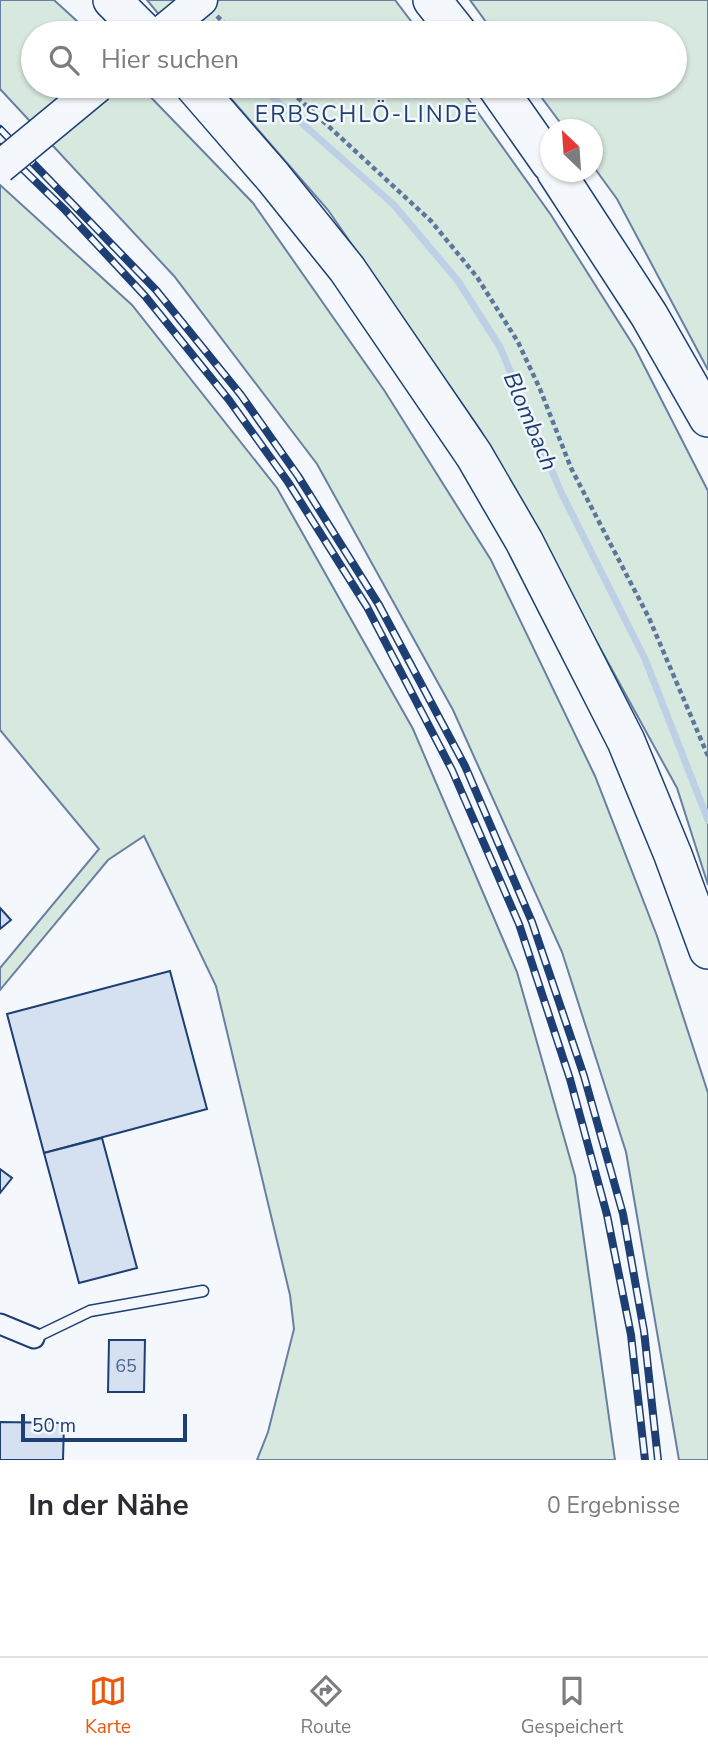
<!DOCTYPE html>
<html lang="de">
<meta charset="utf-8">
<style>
body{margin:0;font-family:"Nunito Sans",sans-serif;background:#f7f7f7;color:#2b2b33}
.compass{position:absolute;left:540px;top:119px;width:63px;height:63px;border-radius:50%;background:#fff;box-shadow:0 2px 5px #0004;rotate:335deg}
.scale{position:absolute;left:21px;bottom:18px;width:166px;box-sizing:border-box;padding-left:7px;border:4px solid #1d3f73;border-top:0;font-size:19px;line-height:24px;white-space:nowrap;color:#1d3f73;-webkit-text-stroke:5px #f4f7fb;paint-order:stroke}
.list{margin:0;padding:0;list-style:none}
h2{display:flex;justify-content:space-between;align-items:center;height:91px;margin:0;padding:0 28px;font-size:30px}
h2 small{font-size:23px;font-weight:400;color:#7c7c81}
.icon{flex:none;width:38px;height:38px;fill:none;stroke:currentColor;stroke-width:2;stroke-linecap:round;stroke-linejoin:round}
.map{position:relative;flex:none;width:708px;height:1460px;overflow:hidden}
.search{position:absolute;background:#fff;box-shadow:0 2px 5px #0004;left:21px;right:21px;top:21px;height:77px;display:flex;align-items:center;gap:18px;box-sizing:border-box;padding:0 24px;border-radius:38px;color:#7c7c81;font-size:26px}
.sheet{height:196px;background:#fff}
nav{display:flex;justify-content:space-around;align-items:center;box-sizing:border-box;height:98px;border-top:2px solid #e1e1e2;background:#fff;font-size:19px;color:#7c7c81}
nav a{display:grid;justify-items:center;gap:4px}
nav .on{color:#ea580c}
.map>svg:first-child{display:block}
</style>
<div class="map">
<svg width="708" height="1460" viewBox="0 0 708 1460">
<rect width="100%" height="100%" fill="#f4f7fb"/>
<g fill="#d7e8df" stroke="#687fa3" stroke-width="2">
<polygon points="0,0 54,0 90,33 33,33 33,86 140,86 253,203 384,390 491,560 595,776 657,936 708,1093 708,1460 679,1460 626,1152 562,952 453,710 317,464 174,276 0,89"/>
<polygon points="147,0 395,0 420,33 174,33"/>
<polygon points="470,0 708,0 708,370 617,199 593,166 592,130 565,129 533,86 675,86 675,33 494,33"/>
<polygon points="220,86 459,86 551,215 635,348 708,491 708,885 677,788 481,431 328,210"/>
<polygon points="0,185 132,305 277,488 413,729 517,972 575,1176 615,1460 257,1460 268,1432 294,1329 290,1295 216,986 144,836 108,860 0,990 0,968 99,849 0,730"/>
</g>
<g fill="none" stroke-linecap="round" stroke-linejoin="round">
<g stroke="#bed0e5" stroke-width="7">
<polyline points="191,16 208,33"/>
<polyline points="260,86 394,205 458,281 500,347 560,490 645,659 708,820"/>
</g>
</g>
<g fill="#d5e0f0" stroke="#1d3f73" stroke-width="2">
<polygon points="0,908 11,920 0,929"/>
<polygon points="170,971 207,1109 44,1153 7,1014"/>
<polygon points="102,1138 137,1268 79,1283 44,1153"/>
<polygon points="0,1169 12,1178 0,1193"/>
<polygon points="109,1340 145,1340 144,1392 108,1392"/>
<polygon points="0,1422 64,1423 63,1460 0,1460"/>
</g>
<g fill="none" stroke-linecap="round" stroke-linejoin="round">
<defs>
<polyline id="service" points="34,1338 90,1311 203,1291"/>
<polyline id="minor" points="0,1324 34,1338"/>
<polyline id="primary" points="161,33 201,0"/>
<g id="motorway">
<polyline points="112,0 145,33"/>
<polyline points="432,0 458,33"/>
<polyline points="194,86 273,177 347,269 474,455 524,541 626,741 673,855 708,950"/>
<polyline points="496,86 550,163"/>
<polyline points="556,172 649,315 708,418"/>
</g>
</defs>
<use href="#service" stroke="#1d3f73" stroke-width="13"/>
<use href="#minor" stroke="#1d3f73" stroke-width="23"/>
<use href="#primary" stroke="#1d3f73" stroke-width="35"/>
<use href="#motorway" stroke="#1d3f73" stroke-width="40"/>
<g stroke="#5e769c" stroke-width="4.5" stroke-dasharray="5 3.5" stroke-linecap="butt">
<polyline points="217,16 234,33"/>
<polyline points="285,86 431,221 477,277 518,342 540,389 571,468 649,618 708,756"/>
</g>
<use href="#service" stroke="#f4f7fb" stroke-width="10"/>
<use href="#minor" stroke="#f4f7fb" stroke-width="19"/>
<use href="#primary" stroke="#f4f7fb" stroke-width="32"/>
<use href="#motorway" stroke="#f4f7fb" stroke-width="37"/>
<defs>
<g id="rail">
<polyline points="0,129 156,290 241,395 298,476 379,605 465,766 532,922 584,1076 623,1214 644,1331 658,1460"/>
<polyline points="0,147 65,210 145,296 229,400 288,482 367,607 452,770 519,924 570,1079 607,1215 631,1335 645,1460"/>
</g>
</defs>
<use href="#rail" stroke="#1d3f73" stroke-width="8"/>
<use href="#rail" stroke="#f4f7fb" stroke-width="5" stroke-dasharray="16" stroke-linecap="butt"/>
<defs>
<polyline id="primary-bridge" points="0,167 98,86"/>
</defs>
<use href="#primary-bridge" stroke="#1d3f73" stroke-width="35" stroke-linecap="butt"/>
<use href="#primary-bridge" stroke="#f4f7fb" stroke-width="32"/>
</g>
<g text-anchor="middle" stroke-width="5" stroke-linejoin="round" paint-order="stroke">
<g font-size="18" fill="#4b6792">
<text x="126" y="1372">65</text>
</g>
<g font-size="23" letter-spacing="2" fill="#1d3f73" stroke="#f4f7fb">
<text x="367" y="122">ERBSCHLÖ-LINDE</text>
</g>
<g font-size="23" font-style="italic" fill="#1d3f73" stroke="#f4f7fb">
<text transform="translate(531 421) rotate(67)" y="8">Blombach</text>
</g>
</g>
</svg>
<svg class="compass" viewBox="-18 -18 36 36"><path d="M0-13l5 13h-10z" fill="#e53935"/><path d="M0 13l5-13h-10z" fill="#7c7c81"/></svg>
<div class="scale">50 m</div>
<div class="search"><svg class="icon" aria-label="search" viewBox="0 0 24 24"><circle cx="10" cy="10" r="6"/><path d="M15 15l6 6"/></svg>Hier suchen</div>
</div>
<section class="sheet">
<h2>In der Nähe<small>0 Ergebnisse</small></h2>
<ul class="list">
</ul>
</section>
<nav>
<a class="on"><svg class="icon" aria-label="map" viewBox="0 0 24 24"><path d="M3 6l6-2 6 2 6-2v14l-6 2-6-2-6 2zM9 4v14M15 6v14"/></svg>Karte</a>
<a><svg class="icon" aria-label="directions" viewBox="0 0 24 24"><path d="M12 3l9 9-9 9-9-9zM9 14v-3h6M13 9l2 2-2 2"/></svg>Route</a>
<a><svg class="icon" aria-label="saved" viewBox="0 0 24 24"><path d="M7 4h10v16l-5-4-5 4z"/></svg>Gespeichert</a>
</nav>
